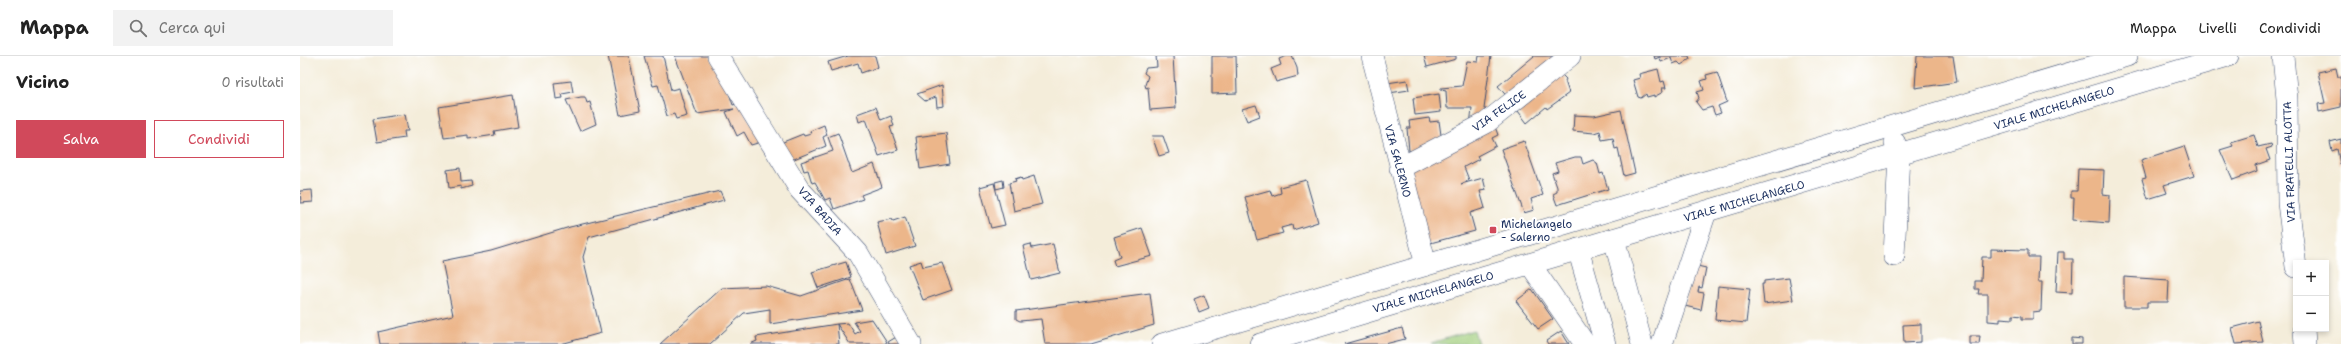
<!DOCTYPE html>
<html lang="it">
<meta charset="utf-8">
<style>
body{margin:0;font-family:"Shantell Sans",sans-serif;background:#f2f2f2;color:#222}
.controls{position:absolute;right:12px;bottom:12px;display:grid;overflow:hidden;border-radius:0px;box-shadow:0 2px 6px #0003}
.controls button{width:36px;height:36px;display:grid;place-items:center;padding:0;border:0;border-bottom:1px solid #e0e0e0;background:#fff;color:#222;font:20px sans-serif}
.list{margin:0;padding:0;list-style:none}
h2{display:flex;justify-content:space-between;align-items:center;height:52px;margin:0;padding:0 16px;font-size:17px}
h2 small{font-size:13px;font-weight:400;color:#767676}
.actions{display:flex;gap:8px;padding:12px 16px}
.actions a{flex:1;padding:9px 0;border:1px solid #d1495b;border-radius:0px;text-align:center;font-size:14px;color:#d1495b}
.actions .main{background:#d1495b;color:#fff}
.icon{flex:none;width:22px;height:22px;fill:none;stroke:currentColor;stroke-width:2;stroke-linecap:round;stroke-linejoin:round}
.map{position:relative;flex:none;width:2041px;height:288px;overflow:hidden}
header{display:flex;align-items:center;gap:24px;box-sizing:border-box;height:56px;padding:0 20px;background:#fff;border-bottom:1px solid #e0e0e0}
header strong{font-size:19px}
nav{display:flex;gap:22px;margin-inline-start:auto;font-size:14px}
.search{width:280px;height:36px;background:#f2f2f2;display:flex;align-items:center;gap:10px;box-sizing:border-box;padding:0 14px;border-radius:0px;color:#767676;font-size:15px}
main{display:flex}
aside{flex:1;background:#fff}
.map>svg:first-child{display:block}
</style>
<header>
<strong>Mappa</strong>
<div class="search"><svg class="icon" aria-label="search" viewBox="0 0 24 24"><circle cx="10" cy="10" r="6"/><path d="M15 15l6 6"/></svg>Cerca qui</div>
<nav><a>Mappa</a><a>Livelli</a><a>Condividi</a></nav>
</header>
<main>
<aside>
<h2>Vicino<small>0 risultati</small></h2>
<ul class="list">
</ul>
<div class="actions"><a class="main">Salva</a><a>Condividi</a></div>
</aside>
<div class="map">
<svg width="2041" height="288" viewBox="0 0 2041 288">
<rect width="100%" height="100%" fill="#fff"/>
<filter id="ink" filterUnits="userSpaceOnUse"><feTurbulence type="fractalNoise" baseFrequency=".025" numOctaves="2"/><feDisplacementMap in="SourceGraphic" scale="8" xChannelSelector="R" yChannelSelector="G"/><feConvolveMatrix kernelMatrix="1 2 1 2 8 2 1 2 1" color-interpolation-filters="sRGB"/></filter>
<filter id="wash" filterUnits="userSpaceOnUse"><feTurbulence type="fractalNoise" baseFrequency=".012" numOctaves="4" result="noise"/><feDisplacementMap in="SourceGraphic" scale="16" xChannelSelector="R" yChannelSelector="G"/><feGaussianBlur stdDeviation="0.9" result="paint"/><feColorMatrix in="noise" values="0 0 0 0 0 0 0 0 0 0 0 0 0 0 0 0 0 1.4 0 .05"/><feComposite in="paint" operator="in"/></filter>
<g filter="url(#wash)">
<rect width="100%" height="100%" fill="#f4edda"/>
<polygon fill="#a0cd7b" stroke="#5e7e6c" points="1174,274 1178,288 1132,288 1131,287"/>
<g id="blocks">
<g fill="#ecb68a">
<polygon points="308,0 329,0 340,55 320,59"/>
<polygon points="344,0 363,0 371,34 379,32 387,60 376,63 374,58 367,60 358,29 353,30"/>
<polygon points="375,0 409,0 428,34 433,49 440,47 461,86 451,89 444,76 437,80 426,56 434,53 397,58"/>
<polygon points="548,0 575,0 578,11 561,17 558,7 531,15 528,6"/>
<polygon points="856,0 873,0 876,52 850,54 848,31 846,32 845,29 848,20 844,17 846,12 857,11"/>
<polygon points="912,0 936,0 937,37 912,38"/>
<polygon points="987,0 992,0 997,12 998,20 976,26 971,13 981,9 979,3"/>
<polygon points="1124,0 1156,0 1156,3 1127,11"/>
<polygon points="1179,0 1191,0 1184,53 1186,53 1170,70 1172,52 1147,52 1146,35 1141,34 1141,32 1162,30 1167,5 1178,6"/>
<polygon points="1234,0 1261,0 1209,43 1198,30"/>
<polygon points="1354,0 1389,0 1390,3 1381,9 1378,6 1373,8 1371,2 1361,6 1360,1 1355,3"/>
<polygon points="1617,0 1653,0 1657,26 1615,32"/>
<polygon points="2036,12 2038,21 2041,21 2041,51 2019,56 2018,48 2025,47 2018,16"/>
<polygon points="1358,13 1361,26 1364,25 1366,32 1362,32 1363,36 1354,41 1354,39 1347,41 1346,38 1341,42 1338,41 1333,24 1340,22 1339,18"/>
<polygon points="1417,16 1427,46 1418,50 1421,57 1415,59 1412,51 1402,54 1396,46 1399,42 1397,36 1404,34 1401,25 1407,23 1406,19"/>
<polygon points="1262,19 1266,23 1265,25 1269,37 1247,53 1246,51 1227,67 1215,51"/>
<polygon points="1107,24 1109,34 1089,37 1087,27"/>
<polygon points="271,25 273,36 262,38 263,42 256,43 254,27"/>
<polygon points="642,29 644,50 637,51 636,41 625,45 617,38"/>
<polygon points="1139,38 1141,56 1115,59 1113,42"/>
<polygon points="213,39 218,71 194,75 195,79 168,83 168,79 144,82 139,51"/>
<polygon points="281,41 285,41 287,47 290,46 296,68 280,75 266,44"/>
<polygon points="956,49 960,60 947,65 942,53"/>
<polygon points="576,51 581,64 591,60 594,70 590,71 598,94 579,100 566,63 559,66 557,58"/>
<polygon points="1321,54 1335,117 1324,120 1318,92 1315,93 1313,82 1302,84 1300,75 1294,77 1273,75 1274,59 1294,60"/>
<polygon points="105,58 108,75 104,75 105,82 77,86 73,63"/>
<polygon points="1129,62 1130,66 1139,65 1142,86 1135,92 1109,95 1107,72 1110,72 1109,65"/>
<polygon points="1194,68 1198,79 1192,82 1196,90 1177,100 1179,103 1164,111 1169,124 1161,128 1183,122 1186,134 1180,135 1185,152 1170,157 1175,175 1123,189 1105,115"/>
<polygon points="524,69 527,79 523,81 526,90 494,103 488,97 483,86 503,78 504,80 511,78 510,75"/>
<polygon points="538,77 552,117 574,108 582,131 561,139 563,143 534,153 530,142 525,144 515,126 512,127 508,114 504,115 501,106 533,95 528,81"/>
<polygon points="646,77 650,108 620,113 616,81"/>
<polygon points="1954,79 1958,91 1971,88 1972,91 1966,93 1970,104 1956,109 1957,115 1933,124 1920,94 1933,90 1931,86"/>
<polygon points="852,80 863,80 869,97 859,100"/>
<polygon points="2041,83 2041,108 2040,108 2037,93 2032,95 2030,86"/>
<polygon points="1224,85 1243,139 1231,143 1234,154 1224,157 1201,93"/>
<polygon points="1884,90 1894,120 1864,129 1867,137 1848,143 1842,123 1846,122 1841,104"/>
<polygon points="1275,101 1281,101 1283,108 1293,104 1297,107 1300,118 1303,117 1308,133 1257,149 1253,138 1257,136 1257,131 1252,117 1258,115 1255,107"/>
<polygon points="160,112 161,126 171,125 172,130 161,133 161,130 149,132 147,114"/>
<polygon points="1778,113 1804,114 1803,138 1810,139 1809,167 1773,164 1774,142 1771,142 1771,135 1777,135"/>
<polygon points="734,120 742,148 714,155 709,127 716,125 715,123 721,121 722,124"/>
<polygon points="703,124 704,131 696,133 695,126"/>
<polygon points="1006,124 1018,166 993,174 992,169 981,172 983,177 957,184 945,141 970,134 972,140 981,137 980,131"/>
<polygon points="694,127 705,169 691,172 680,131"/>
<polygon points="12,134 13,146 1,147 0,135"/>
<polygon points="420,135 424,144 289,181 283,201 301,277 261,288 80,288 78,276 153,259 142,205 191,195 270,171"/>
<polygon points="605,161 615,190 586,199 577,166 592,163 593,165"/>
<polygon points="842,172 852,200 815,210 813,204 820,201 814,181"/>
<polygon points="731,188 732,192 753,188 760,217 731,224 723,190"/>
<polygon points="1691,193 1728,194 1728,201 1739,201 1738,226 1742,226 1741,255 1733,256 1733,263 1722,263 1722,260 1713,259 1713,263 1700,262 1700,266 1688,265 1688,238 1678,238 1679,233 1675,233 1675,225 1681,225 1682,201 1691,201"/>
<polygon points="1758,196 1764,196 1764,203 1773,203 1772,237 1756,236"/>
<polygon points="621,205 623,211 642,207 652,234 623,244 609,209"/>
<polygon points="546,206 551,221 518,232 512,216"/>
<polygon points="1393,209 1406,212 1402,232 1399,231 1398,236 1404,237 1401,254 1385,250"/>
<polygon points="1824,221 1869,224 1868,246 1847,246 1847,251 1824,251"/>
<polygon points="1489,222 1493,244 1464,248 1462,228 1464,228 1464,225"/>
<polygon points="550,223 562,254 470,268 470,253 444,257 410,288 360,288 422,232 466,230 501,240"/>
<polygon points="1418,230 1450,233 1446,267 1415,264"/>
<polygon points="1232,233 1253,263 1238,273 1216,245"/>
<polygon points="850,237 854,269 791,288 745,288 741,263 720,265 716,263 716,255"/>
<polygon points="904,239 909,252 899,256 894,243"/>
<polygon points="572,263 587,286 584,288 550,288 537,268 548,267 555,278 560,275 554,266"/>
<polygon points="1958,265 1963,286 1936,288 1932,272"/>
<polygon points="537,268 539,288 450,288 457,285 456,281"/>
<polygon points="1621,268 1621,286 1604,287 1603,269"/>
<polygon points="1102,272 1105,283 1085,288 1044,288"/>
<polygon points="1261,275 1269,288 1248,288 1246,285"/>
<polygon points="598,280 603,288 589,288 588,286"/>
<polygon points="1669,280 1680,280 1679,288 1669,288"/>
<polygon points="1772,282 1782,283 1782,288 1772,288"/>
</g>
</g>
</g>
<g filter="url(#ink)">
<use href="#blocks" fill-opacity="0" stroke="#3c4c71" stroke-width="1"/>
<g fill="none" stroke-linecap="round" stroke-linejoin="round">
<defs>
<g id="minor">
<polyline points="418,0 500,134 558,197 611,288"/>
<polyline points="1072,0 1126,209"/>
<polyline points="1983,0 1987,43 1988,147 1996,211"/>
<polyline points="1100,112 1186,67 1270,0"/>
<polyline points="1314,183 1342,288"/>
<polyline points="1278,193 1305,288"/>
<polyline points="1594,200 1599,99 1595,87"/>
<polyline points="1230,208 1285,288"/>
<polyline points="2004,273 2005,288"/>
<polyline points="862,288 1827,0"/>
<polyline points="960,288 1928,0"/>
<polyline points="1362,288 1406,156"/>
</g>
</defs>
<use href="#minor" stroke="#3c4c71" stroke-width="22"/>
<use href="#minor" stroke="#fff" stroke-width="21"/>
</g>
</g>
<rect fill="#d1495b" stroke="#fff" stroke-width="1.5" x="1189" y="170" width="8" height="8" rx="2"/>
<g text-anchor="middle" stroke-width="4" stroke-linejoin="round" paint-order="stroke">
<g font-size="11" fill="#1b2f5e" stroke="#fff">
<text transform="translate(1754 52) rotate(-17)" y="4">VIALE MICHELANGELO</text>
<text transform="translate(1199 55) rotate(-35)" y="4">VIA FELICE</text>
<text transform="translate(1098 105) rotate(75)" y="4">VIA SALERNO</text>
<text transform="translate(1989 106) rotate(-92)" y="4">VIA FRATELLI ALOTTA</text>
<text transform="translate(1444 145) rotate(-16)" y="4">VIALE MICHELANGELO</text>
<text transform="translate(520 155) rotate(49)" y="4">VIA BADIA</text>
<text transform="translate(1133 236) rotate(-16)" y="4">VIALE MICHELANGELO</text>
</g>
<g font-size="11" fill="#1b2f5e" stroke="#fff" text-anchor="start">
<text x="1201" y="172">Michelangelo<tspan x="1201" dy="13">- Salerno</tspan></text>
</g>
</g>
</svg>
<div class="controls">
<button>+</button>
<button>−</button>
</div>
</div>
</main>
